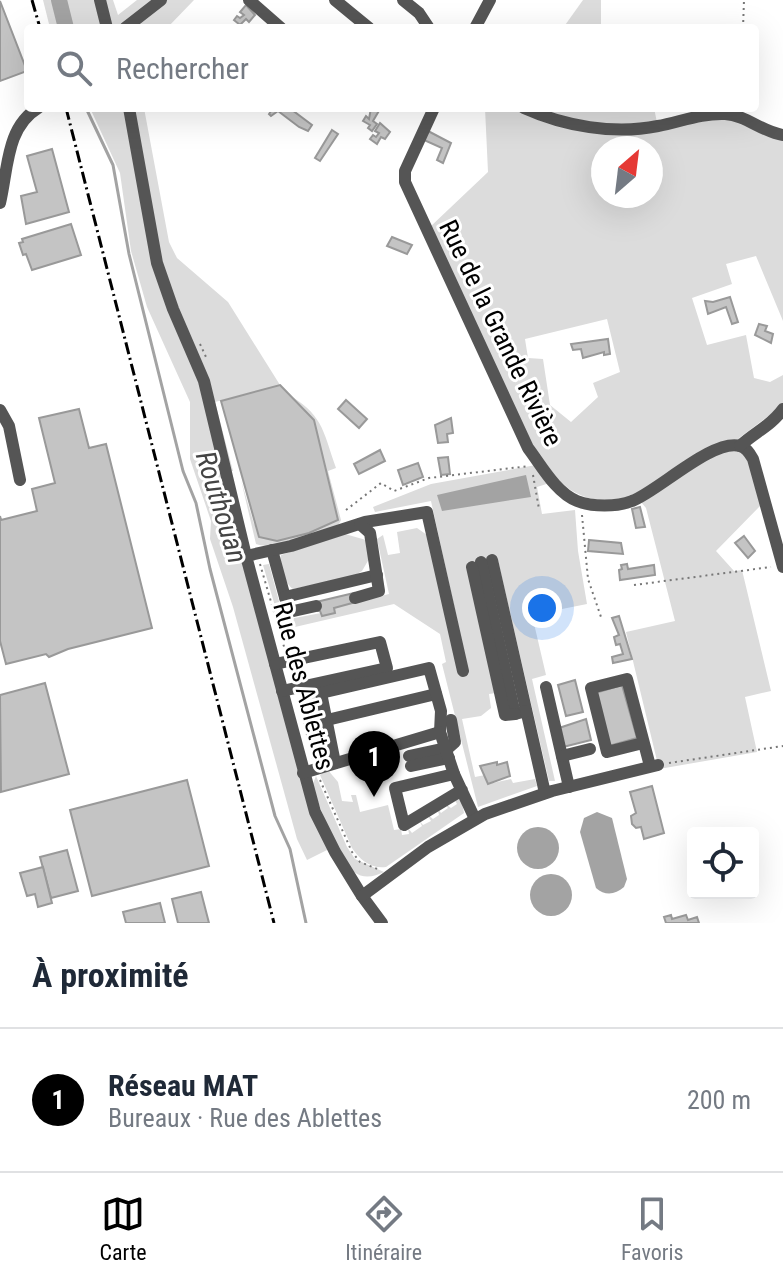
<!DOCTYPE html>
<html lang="fr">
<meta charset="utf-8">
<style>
body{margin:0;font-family:"Roboto Condensed",sans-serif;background:#f6f6f7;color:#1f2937}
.controls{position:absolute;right:24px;bottom:24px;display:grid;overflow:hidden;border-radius:8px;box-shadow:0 8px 32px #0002}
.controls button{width:72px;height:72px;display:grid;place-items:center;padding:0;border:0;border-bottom:2px solid #e0e1e3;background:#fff;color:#1f2937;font:40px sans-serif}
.compass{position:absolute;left:591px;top:136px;width:72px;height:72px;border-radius:50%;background:#fff;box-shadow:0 8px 32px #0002;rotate:28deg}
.you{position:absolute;left:542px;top:608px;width:28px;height:28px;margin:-20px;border:6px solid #fff;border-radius:50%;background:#1a73e8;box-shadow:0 0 0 12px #1a73e833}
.badge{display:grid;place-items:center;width:52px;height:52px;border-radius:50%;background:#000;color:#fff;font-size:26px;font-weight:700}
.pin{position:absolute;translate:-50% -66px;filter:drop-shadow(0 2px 4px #0008)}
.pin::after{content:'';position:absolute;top:42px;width:28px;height:24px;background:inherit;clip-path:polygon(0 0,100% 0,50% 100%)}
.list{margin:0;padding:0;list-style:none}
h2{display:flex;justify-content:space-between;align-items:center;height:104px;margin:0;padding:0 32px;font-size:34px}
h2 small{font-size:26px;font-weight:400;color:#747a83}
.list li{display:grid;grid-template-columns:52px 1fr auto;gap:24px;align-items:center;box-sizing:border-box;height:144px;padding:0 32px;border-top:2px solid #e0e1e3}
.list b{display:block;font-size:30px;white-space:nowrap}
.list p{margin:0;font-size:26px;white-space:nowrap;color:#747a83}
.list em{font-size:26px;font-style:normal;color:#747a83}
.icon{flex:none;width:44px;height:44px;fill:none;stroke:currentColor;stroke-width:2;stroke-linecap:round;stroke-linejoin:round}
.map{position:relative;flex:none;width:783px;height:923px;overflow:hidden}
.search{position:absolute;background:#fff;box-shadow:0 8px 32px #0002;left:24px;right:24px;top:24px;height:88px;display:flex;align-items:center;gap:20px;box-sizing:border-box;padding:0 28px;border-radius:8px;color:#747a83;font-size:30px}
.sheet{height:248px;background:#fff}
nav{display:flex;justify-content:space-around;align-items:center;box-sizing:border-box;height:112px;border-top:2px solid #e0e1e3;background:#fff;font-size:22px;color:#747a83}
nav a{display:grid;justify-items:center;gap:4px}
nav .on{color:#000}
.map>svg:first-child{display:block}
</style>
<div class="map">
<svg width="783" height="923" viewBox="0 0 783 923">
<rect width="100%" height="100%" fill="#fff"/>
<g fill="#dcdcdc" fill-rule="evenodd">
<polygon points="43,0 113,0 118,15 137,0 194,0 167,28 50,28"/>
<polygon points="583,0 601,0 601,28 563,28"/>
<polygon points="90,108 144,108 169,242 177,258 228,302 280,385 215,402 233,471 231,471 206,403 329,849 307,860 297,839 233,607 210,539 211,521 190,459 190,402 147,307 131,251 120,173"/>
<path d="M485,108H654L659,132L691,120L725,117L783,131V321L756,256L726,264L732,284L692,298L707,345L746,335L754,378L770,382L783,375V405L739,438L748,459L761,505L716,551L734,571L742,570L771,691L745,697L757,752L659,769L626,632L675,621L646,508L636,496C607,503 581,503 559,480L537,487L542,514L575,510L578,551L587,604L532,615L546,675L532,679L555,781H549L497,556L467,563L496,693L489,694L491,708L481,716L462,719L475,777L485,775L488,784L511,779L513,783L535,779L537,786L478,807L442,664L446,662L440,634L394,604L282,630L263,565L269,564L284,620L321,613L322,616L334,613V608L389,594L377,539L383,535L388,555L400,553L397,532L417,528L427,535L459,676L469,674L431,501L375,512L373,507L431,484L536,465L430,227L488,172ZM603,148H651V196H603ZM607,319L620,372L593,383L598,397L571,422L550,405L543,359L528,358L525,339Z"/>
<path d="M284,392C323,414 322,428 336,468L328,471L341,520L339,524C317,535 281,552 256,544L241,480L254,524L264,530Z"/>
<path d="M345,534L366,540L369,559L362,571L354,576L293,589C285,584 278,565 281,555Z"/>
<polygon points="318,688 328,759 316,762 299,691"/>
<path d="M327,769L338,782L342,801L353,802L351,795H356L360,812L388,805L394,830L401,829L402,835L409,834L408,828L412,833L422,826L419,820L423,825L431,821L427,814L433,819L439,815L437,807L441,813L448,808L444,803L451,808L457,804L453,797L461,798L464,813L386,867C371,869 360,860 352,848L320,775Z"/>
<path d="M316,776L347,847L355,859L384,872C374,877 363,879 354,872C338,860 320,806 312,786Z"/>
</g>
<g fill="#a3a3a3">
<polygon points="526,475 531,497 442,511 437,495"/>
<path d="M597,812L612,818L627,879L624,887C615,895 605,896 596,888L580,832L584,818Z"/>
<circle cx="538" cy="848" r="21"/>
<circle cx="551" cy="895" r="21"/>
</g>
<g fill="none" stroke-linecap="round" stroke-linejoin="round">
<polyline stroke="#a3a3a3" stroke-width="3" points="86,108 113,165 129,254 183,471 196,503 210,569 275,816 290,849 306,923"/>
<polyline stroke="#a3a3a3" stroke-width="16" points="59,0 66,28"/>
</g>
<g fill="#c4c4c4" stroke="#999" stroke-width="2">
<polygon points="0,1 27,71 0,81"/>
<polygon points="246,5 255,15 249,22 246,19 240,25 234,20 237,16 240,18 244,15 240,12"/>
<polygon points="273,108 292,110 312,125 308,131 299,127 278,111 271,116 269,114"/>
<polygon points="371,108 380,109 373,121 377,124 372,131 368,128 370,125 363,121 366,116 369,119"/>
<polygon points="380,123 390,132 385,139 381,137 377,144 370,139 373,135 376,137 379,133 375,131"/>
<polygon points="332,130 338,134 320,161 315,158"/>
<polygon points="428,131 451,143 443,163 437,160 442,148 424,140"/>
<polygon points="52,149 69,212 26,224 21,196 37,192 27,156"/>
<polygon points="71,224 81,255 32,270 26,254 23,255 19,243 23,242 22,239"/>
<polygon points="392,237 412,245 407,254 387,246"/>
<polygon points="730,297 738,322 732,324 726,307 708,314 705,301 713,302"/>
<polygon points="759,324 767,326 765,331 773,334 771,343 755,335"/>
<polygon points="608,339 610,354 604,355 604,352 583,358 581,349 573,350 571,344"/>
<polygon points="280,385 314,420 338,520 309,533 277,541 259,537 221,401"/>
<polygon points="346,400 367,419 359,428 338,409"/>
<polygon points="79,409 89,448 106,444 152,628 68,649 49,657 46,654 6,664 0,641 0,516 1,520 37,511 32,489 55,483 39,418"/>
<polygon points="451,418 453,433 447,434 448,442 438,443 435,425"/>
<polygon points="380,450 385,461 359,474 354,464"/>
<polygon points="448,457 450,474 441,475 438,458"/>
<polygon points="418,463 423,477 403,485 398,470"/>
<polygon points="640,507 645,527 636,528 632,509"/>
<polygon points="744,536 755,551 748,558 735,543"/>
<polygon points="589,540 621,543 623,554 588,551"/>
<polygon points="627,564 628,569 654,565 655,575 620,580 619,570 622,569 621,565"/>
<polygon points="354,593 356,602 334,608 335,613 322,616 320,611 318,611 316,602"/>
<polygon points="619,616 632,659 613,663 612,657 623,654 620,644 616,645 614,637 619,635 612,618"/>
<polygon points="575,680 583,712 566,716 558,685"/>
<polygon points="45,683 69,774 1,792 0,695"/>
<polygon points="622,685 637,738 609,746 595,693"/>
<polygon points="586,719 591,740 563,747 559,728"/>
<polygon points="497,762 497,765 507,762 510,776 488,784 480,766"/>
<polygon points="187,780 209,866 92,896 70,810"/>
<polygon points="652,786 664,833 644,839 641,827 636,828 632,824 631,816 636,813 630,792"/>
<polygon points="67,850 78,891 51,898 40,857"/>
<polygon points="43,867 52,903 38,907 35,894 27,896 20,873"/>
<polygon points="201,892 209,923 178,923 172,899"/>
<polygon points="160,903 165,923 126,923 123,912"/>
<polygon points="671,915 672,919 686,915 688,920 697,917 699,923 666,923 664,917"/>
</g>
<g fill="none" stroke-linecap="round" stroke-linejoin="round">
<g stroke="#777" stroke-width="2" stroke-dasharray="2 4" stroke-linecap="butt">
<polyline points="743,28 744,0"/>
<polyline points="200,344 206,357"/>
<polyline points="533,475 539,509"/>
<polyline points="346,510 381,483 394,491 429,478 529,466"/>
<polyline points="582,515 588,579 601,617"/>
<polyline points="260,564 285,650"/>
<polyline points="634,585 771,567"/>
<polyline points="298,699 313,759"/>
<polyline points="669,763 783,746"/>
<polyline points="320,780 352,852 360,862 380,870"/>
</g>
<g stroke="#555" stroke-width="12">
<polyline points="100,0 107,28"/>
<polyline points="249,0 281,28"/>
<polyline points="335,0 369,28"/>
<polyline points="403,0 419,13 429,28"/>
<polyline points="125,28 161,0"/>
<polyline points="475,28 490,0"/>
<polyline points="129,108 157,263 173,309 204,381 246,556 315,812 335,852 362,896 382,923"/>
<path d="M434,108L405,171V182L528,448C541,465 556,493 577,501C592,507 617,507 632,501C657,492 713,438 740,446C747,448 750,454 753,459L783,567"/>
<path d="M524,108C564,126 614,135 658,126C680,122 701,113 725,114C746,115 762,132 783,135"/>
<path d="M0,203C8,170 6,127 38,108"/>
<polyline points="0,410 9,426 20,480"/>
<path d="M740,446C755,432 771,426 783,409"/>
<polyline points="272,550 289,612 316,606"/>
<polyline points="246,556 291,546 365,522 427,512 463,671"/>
<polyline points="492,560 545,793"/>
<polyline points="481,562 515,714 526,711"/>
<polyline points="472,567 505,715 515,714"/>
<polyline points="285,597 377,575"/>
<polyline points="355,598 379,591 370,533 360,524"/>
<polyline points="275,664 380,642 387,668 282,691"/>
<polyline points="546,687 569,787"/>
<polyline points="327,720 436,694"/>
<polyline points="643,743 607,752 591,688 627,679 650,766"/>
<polyline points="446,750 455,742 451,720"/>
<polyline points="409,756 446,748"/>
<polyline points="562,756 590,749"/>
<polyline points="335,763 321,693 429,668 441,711 440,732"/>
<polyline points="411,766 449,758"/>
<polyline points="303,773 440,732 454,774"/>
<polyline points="462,790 404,825 395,788 454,774 475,819"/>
<polyline points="362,896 428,847 485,814 552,791 658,765"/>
</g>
<g stroke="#000" stroke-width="3" stroke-dasharray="12 4 2 4" stroke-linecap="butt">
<polyline points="32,0 40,28"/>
<polyline points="66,108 274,923"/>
</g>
</g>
<g text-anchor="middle" stroke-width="6" stroke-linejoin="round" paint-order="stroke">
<g font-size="26" fill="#000" stroke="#fff">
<text transform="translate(501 333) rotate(64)" y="9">Rue de la Grande Rivière</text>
<text transform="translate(304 686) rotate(75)" y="9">Rue des Ablettes</text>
</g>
<g font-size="28" font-style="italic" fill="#444" stroke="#fff">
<text transform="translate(222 507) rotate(73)" y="10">Routhouan</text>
</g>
</g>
</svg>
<div class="controls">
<button><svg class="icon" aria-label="locate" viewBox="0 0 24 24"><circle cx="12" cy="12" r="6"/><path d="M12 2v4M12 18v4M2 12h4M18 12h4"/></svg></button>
</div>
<svg class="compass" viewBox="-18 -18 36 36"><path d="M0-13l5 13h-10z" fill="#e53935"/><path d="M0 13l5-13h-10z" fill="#747a83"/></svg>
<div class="you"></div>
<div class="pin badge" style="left:374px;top:797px">1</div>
<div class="search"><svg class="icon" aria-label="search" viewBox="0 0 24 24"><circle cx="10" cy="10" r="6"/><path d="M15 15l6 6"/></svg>Rechercher</div>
</div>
<section class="sheet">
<h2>À proximité<small></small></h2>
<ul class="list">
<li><span class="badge">1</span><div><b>Réseau MAT</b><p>Bureaux · Rue des Ablettes</p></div><em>200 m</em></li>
</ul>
</section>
<nav>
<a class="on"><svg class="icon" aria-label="map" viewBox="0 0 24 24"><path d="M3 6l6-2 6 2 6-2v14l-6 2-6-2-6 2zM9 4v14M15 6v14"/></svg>Carte</a>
<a><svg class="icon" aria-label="directions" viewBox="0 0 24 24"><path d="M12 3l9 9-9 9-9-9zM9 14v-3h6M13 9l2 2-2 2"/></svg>Itinéraire</a>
<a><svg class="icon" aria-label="saved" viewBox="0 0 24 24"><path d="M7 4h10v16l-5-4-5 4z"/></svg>Favoris</a>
</nav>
